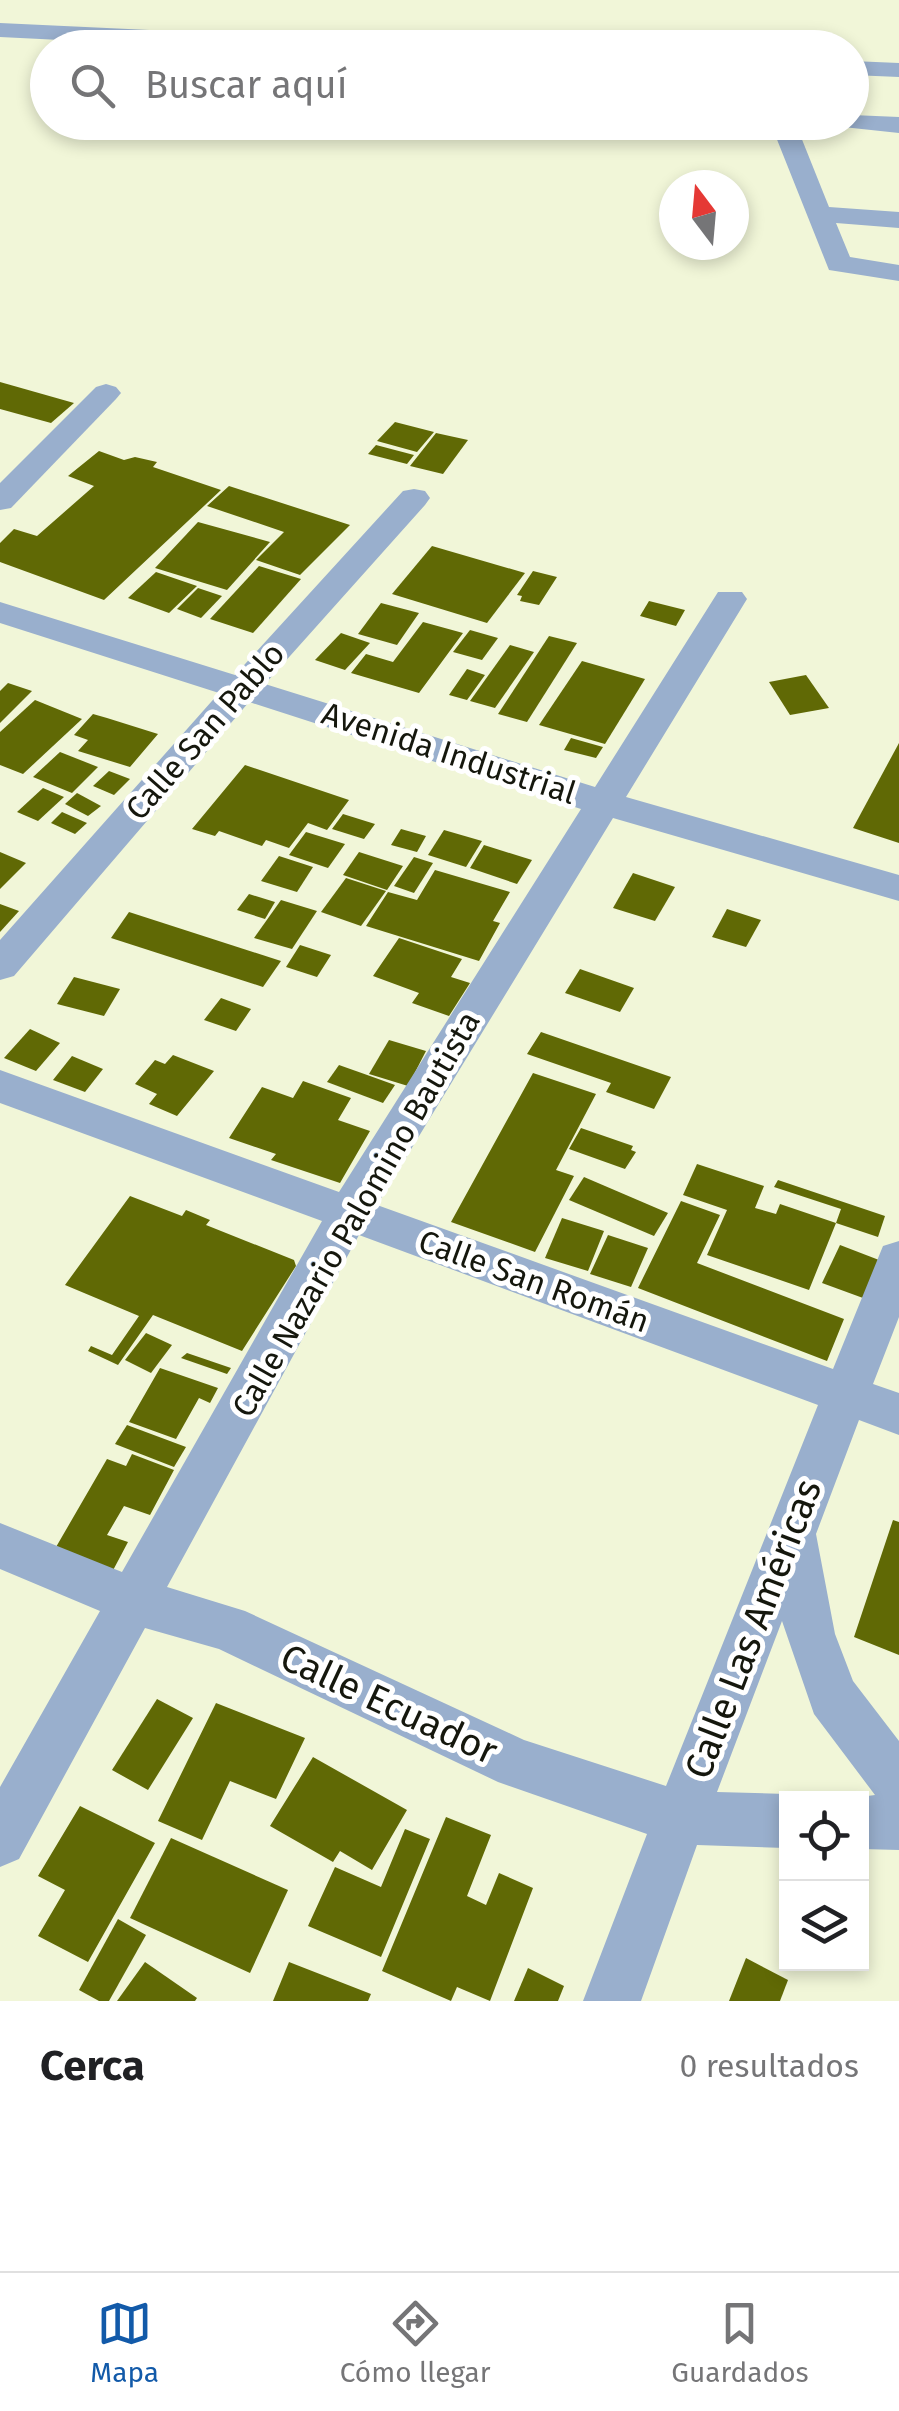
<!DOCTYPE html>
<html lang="es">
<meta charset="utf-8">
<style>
body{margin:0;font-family:"Fira Sans",sans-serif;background:#f2f2f2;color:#202124}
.controls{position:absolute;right:30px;bottom:30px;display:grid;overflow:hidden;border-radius:0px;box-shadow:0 5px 15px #0003}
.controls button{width:90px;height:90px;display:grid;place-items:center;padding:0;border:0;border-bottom:2px solid #e0e0e0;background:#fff;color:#202124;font:50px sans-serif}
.compass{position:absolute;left:659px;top:170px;width:90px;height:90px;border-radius:50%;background:#fff;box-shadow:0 5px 15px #0003;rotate:344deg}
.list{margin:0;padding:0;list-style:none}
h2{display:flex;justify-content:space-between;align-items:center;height:130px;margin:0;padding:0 40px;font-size:42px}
h2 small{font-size:32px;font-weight:400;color:#757577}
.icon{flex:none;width:55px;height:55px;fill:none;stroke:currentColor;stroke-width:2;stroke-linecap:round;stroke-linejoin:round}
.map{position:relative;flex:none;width:899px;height:2001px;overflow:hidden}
.search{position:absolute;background:#fff;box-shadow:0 5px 15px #0003;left:30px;right:30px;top:30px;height:110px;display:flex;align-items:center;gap:25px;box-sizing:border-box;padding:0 35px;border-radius:55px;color:#757577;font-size:38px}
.sheet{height:270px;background:#fff}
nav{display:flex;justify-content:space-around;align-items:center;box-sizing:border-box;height:140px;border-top:2px solid #e0e0e0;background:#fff;font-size:28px;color:#757577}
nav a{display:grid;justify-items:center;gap:5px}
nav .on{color:#125aa9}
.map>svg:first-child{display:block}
</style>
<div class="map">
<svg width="899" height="2001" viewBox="0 0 899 2001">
<rect width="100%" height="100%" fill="#f1f6d8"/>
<g fill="#606905">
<polygon points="0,382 74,403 51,423 0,409"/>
<polygon points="395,422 434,432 417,452 377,441"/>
<polygon points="436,433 468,440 443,474 410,466"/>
<polygon points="376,445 414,455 407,464 368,454"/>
<polygon points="99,451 124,460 135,457 157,462 153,467 221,490 104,600 0,562 0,543 14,529 37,536 94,486 68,476"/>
<polygon points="229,486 350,525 300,575 256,560 284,532 207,506"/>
<polygon points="198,522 270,542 227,590 155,568"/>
<polygon points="432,546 525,573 487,623 392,594"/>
<polygon points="259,566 301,579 253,633 210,619"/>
<polygon points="533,571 557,577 539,605 520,601 522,596 517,595"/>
<polygon points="156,572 197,586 169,613 128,598"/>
<polygon points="198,588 222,596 201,618 177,609"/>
<polygon points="649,601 685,610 676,626 640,616"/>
<polygon points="381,603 419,613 397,645 358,634"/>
<polygon points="423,622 463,633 419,693 351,673 366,654 393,662"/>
<polygon points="470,630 498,638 482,660 453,652"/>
<polygon points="341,633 370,643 345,670 315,660"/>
<polygon points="549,636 577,643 527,722 498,714"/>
<polygon points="510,645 534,652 495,708 470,701"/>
<polygon points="582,661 645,679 605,744 539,725"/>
<polygon points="467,669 485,675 467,700 449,695"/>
<polygon points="806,675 829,708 790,715 769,682"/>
<polygon points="8,683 32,691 0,723 0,691"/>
<polygon points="35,700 82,719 23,774 0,765 0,732"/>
<polygon points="93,714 107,718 158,734 130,767 78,751 88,740 74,735"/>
<polygon points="571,738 603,747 596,758 564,750"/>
<polygon points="899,743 899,843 853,828"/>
<polygon points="60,752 98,767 72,793 33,777"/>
<polygon points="245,765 349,800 327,830 308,823 289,848 266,840 262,846 219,831 215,836 192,829"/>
<polygon points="109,771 130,779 114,795 93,786"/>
<polygon points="43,788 64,797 38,821 17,812"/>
<polygon points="77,793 101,806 88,816 65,804"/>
<polygon points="62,812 87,823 75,834 51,823"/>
<polygon points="343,814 375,824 364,839 332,829"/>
<polygon points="401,829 426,836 417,852 391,845"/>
<polygon points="444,830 482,841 466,867 428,855"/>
<polygon points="306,832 345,844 328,868 289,855"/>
<polygon points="484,845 532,860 517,884 470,868"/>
<polygon points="0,852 26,863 0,889"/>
<polygon points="359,852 403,866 387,890 343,875"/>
<polygon points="279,856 313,867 297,892 261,881"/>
<polygon points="414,857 433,863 414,893 394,886"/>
<polygon points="435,870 510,892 493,921 500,923 479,961 366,926 388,892 417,900"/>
<polygon points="633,873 675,887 655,921 613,908"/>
<polygon points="346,878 386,891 361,926 321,912"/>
<polygon points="249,894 275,902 265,919 237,910"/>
<polygon points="281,900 317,911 292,949 254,938"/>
<polygon points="0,904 19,911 0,932"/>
<polygon points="727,909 761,920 746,947 712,937"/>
<polygon points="129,912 281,961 263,987 111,938"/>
<polygon points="399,938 462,959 451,977 470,983 449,1016 412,1003 419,993 373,976"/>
<polygon points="300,945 331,955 317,977 286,967"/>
<polygon points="580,969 634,988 620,1012 565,993"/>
<polygon points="74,977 120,989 104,1016 57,1004"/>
<polygon points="221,998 251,1009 236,1031 204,1020"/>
<polygon points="30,1029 60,1043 36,1071 4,1058"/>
<polygon points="541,1032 671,1077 654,1109 606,1092 611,1083 527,1054"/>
<polygon points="389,1040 426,1051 408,1086 369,1074"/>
<polygon points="173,1055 214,1071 177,1116 149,1104 157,1094 135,1084 155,1060 165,1064"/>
<polygon points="72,1056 103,1069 85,1092 53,1080"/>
<polygon points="339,1065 370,1076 395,1085 383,1103 327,1082"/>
<polygon points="533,1073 596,1094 556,1170 574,1176 535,1252 451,1222"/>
<polygon points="303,1081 351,1098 338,1120 370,1131 340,1183 271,1160 276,1154 229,1138 262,1087 293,1098"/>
<polygon points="581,1128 633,1146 631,1150 636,1152 625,1169 569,1149"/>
<polygon points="697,1164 764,1186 755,1208 776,1214 780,1204 836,1223 809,1290 707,1255 727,1210 683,1195"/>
<polygon points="584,1177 668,1213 654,1236 569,1200"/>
<polygon points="778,1180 885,1216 878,1237 836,1223 841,1209 774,1187"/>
<polygon points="130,1196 182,1216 186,1210 210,1220 206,1225 294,1260 296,1266 242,1351 153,1315 118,1365 88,1351 91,1346 112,1355 139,1316 65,1285"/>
<polygon points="681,1201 720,1215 697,1263 844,1319 827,1361 638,1288"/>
<polygon points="562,1218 604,1231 588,1271 545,1258"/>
<polygon points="608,1235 648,1248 631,1287 590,1274"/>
<polygon points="840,1245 879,1260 863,1298 822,1283"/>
<polygon points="146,1333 172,1345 151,1373 125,1360"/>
<polygon points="187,1353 231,1368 227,1374 181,1358"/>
<polygon points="160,1368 218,1388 210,1403 199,1398 176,1439 129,1422"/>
<polygon points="127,1425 186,1447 174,1467 115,1444"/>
<polygon points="132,1454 174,1470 150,1515 124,1506 107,1535 128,1542 110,1576 52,1554 107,1459 126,1466"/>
<polygon points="893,1520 899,1522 899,1655 854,1637"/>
<polygon points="157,1699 193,1718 148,1790 112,1770"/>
<polygon points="216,1703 305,1738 276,1799 230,1781 202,1840 158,1821"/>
<polygon points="313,1757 407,1810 372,1870 340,1851 333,1862 270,1826"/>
<polygon points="80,1806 155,1843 88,1962 38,1936 65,1890 38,1876"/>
<polygon points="446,1817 491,1835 467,1896 486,1905 499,1873 533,1888 490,2001 457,1987 451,2001 382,1971"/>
<polygon points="405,1829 430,1839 381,1957 308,1926 335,1867 381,1887"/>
<polygon points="171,1838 288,1890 250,1973 130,1918"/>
<polygon points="118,1919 146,1935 109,2001 99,2001 79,1990"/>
<polygon points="746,1958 788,1980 780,2001 729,2001"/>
<polygon points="145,1962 197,1998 195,2001 117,2001"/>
<polygon points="289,1962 371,1994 368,2001 273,2001"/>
<polygon points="528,1968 564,1986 558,2001 514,2001"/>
</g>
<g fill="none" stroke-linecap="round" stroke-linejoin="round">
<g fill="#99afcd" fill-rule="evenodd">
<polygon points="0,23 383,41 395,48 222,48 0,37"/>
<polygon points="852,61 899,63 899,77 852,75"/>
<polygon points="852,115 899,117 899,133 843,127 840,122 852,122"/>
<polygon points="770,122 795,122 829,207 899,212 899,228 836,223 850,257 899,265 899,281 829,270"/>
<polygon points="106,384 116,387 121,393 116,399 11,508 0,510 0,483 96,387"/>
<path d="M414,489L425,491L430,498L425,505L265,684L595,787L718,592H742L747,599L626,797L899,875V901L613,818L377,1205L833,1369L883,1246L899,1241V1317L873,1384L899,1393V1435L859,1420L816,1534L835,1634L853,1681L899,1741V1850L862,1849V1798H853L875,1795L814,1714L782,1621L717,1792L786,1794L797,1798H786V1848L697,1845L641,2001H583L647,1834L498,1782L219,1649L145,1628L19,1859L0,1867V1787L100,1611L0,1569V1523L122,1572L322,1221L0,1103V1070L339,1192L581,809L249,702L14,976L0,980V940L219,693L0,623V602L235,675L403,491ZM359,1235L818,1405L666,1786L524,1740L245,1611L167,1587Z"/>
</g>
</g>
<g text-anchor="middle" stroke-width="10" stroke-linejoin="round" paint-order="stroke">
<g font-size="32" fill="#15170d" stroke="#fff">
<text transform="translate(205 731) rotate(-49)" y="11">Calle San Pablo</text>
<text transform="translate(449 753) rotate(18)" y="11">Avenida Industrial</text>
<text transform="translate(356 1214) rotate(-60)" y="11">Calle Nazario Palomino Bautista</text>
<text transform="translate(534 1281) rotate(20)" y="11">Calle San Román</text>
</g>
<g font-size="38" fill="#15170d" stroke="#fff">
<text transform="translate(753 1629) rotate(-69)" y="13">Calle Las Américas</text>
<text transform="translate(389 1704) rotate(25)" y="13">Calle Ecuador</text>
</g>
</g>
</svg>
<div class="controls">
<button><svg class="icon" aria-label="locate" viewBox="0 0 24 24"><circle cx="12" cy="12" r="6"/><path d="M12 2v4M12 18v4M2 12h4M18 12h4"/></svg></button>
<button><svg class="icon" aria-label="layers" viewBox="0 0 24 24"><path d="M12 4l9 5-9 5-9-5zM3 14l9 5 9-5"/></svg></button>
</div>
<svg class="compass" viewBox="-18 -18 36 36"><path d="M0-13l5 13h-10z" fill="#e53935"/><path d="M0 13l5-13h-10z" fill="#757577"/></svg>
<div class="search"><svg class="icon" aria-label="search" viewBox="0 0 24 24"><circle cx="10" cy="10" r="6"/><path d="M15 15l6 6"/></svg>Buscar aquí</div>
</div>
<section class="sheet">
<h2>Cerca<small>0 resultados</small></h2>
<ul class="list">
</ul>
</section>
<nav>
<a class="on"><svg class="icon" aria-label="map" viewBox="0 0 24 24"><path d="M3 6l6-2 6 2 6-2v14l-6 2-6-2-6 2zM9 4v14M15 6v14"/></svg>Mapa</a>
<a><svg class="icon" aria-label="directions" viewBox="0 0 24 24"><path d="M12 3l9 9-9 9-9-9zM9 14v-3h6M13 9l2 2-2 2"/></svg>Cómo llegar</a>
<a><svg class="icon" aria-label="saved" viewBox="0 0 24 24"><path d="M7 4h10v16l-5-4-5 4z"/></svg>Guardados</a>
</nav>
